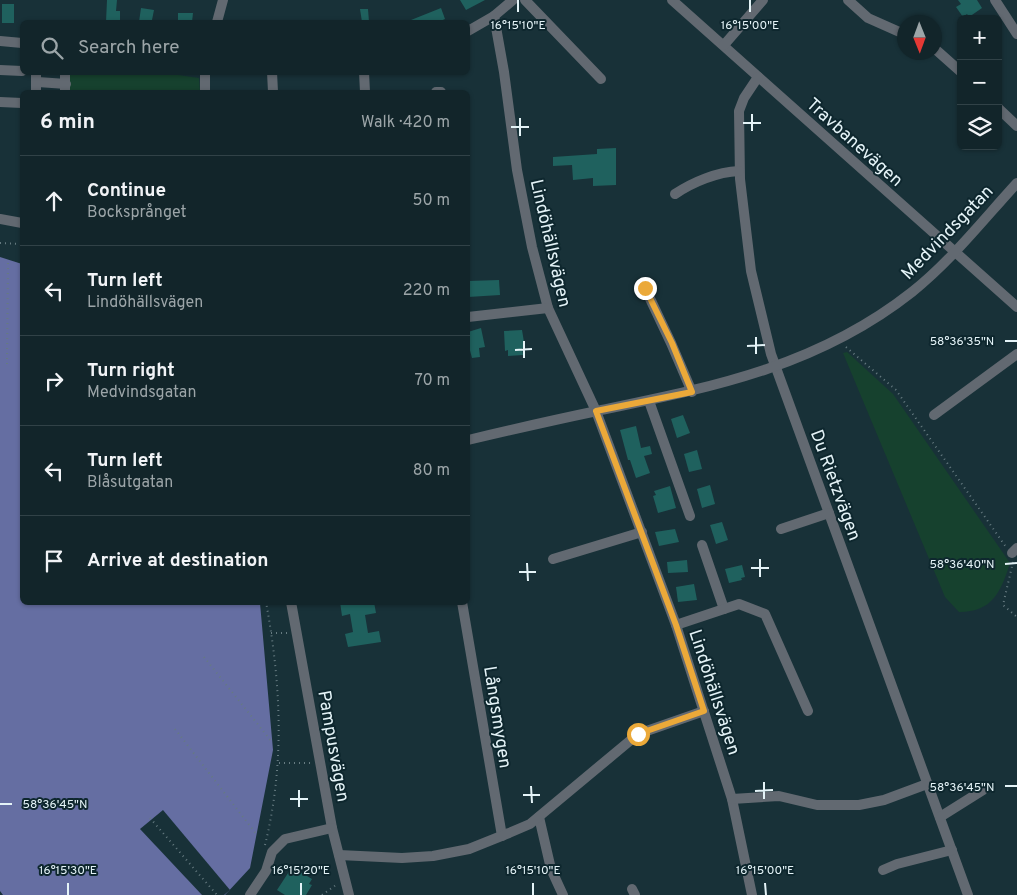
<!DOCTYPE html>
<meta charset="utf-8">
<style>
body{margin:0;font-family:Overpass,sans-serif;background:#1f3136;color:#f1f3f6}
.controls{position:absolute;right:15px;top:15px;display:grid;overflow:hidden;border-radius:8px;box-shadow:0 1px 4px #0004}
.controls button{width:45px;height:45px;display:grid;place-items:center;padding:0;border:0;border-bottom:1px solid #314247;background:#12252a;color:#f1f3f6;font:25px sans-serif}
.compass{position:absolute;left:897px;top:15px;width:45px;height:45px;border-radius:50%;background:#12252a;box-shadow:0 1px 4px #0004;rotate:179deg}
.stop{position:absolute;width:15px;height:15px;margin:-11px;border:4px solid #eba939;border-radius:50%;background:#fff}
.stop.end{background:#eba939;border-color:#fff;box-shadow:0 1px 5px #0008}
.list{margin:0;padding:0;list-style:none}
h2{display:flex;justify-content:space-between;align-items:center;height:65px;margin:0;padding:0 20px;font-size:21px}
h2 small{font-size:16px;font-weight:400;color:#9ca5a8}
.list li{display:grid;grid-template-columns:32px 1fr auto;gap:15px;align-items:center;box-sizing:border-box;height:90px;padding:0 20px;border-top:1px solid #314247}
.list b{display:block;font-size:19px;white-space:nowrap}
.list p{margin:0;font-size:16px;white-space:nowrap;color:#9ca5a8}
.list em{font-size:16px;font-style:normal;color:#9ca5a8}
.icon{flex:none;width:28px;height:28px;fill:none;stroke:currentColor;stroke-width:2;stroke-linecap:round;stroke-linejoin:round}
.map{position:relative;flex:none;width:1017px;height:895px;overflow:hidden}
.search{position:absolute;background:#12252a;box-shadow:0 1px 4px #0004;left:20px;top:20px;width:450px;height:55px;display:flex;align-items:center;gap:12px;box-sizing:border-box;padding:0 18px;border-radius:8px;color:#9ca5a8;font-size:19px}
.panel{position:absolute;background:#12252a;box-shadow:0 1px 4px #0004;left:20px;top:90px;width:450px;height:515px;border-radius:8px}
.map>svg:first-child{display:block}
</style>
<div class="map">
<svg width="1017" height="895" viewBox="0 0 1017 895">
<rect width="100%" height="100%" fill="#183138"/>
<g fill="#16412e">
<polygon points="158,72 199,78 200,92 69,92 69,73"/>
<path d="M847,352L893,394L1010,563C1001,591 993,612 959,612L945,597L843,353Z"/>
</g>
<polygon fill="#656ea2" points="0,257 22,264 22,602 260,603 273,750 250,868 225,895 3,895 0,891"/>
<polygon fill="#183138" points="163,810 230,890 224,895 202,895 140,829"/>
<g fill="#1f615e">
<polygon points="107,0 117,0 116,11 120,11 120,22 106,22"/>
<polygon points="460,0 485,0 466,10"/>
<polygon points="958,0 977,0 982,8 969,17 967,14 963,17 956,7 961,4"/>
<rect x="2" y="4" width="12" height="19"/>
<polygon points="141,8 154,10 152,20 150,22 139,22"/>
<polygon points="441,8 445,19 438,22 406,22"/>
<polygon points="360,9 368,9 369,22 362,22"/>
<polygon points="178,13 193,13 192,22 178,22"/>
<polygon points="616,148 616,185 593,186 593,178 573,180 572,165 553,166 553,157 597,154 597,149"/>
<polygon points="499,280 500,295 468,297 468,281"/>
<polygon points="481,328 485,347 479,348 480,357 472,358 468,343 468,332"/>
<polygon points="522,330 525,348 522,348 523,355 508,356 508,350 505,351 504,331"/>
<polygon points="683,415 690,433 677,438 671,419"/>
<polygon points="636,426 641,448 650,446 652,454 644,456 650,473 636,478 630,460 628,460 620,430"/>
<polygon points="697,450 702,469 689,472 684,454"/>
<polygon points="710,485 715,504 702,508 697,489"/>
<polygon points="670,486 676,508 658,513 653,496 656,495 654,491"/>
<polygon points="722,522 728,540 716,544 710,525"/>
<polygon points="675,529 679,542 659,546 655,532"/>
<polygon points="687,560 688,572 668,573 667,562"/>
<polygon points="742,565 745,577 741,578 742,580 729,583 725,569"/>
<polygon points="694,584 697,600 678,602 676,587"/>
<polygon points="340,602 374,602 376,613 365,615 368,633 379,631 381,642 348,647 345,634 353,632 350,614 342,616"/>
<polygon points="292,867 312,879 309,884 312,885 306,895 285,895 277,890"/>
</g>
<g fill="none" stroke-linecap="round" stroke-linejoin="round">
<g stroke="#667b81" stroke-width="2" stroke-dasharray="1 4" stroke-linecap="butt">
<polyline points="0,243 22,244"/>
<polyline points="846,347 896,390 1006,547"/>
<polyline points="7,364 8,260"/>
<polyline points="1013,562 1003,605 1017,617"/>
<polyline points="271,633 287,633"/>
<polyline points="204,657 272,742"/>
<polyline points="175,729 257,835"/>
<polyline points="279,763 311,763"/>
<polyline points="150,818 217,895"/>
<path d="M265,845C285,764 281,684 266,602"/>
<polyline points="322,895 336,885"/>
</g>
<g stroke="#626971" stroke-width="10">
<polyline points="525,0 601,79"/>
<polyline points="672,0 1017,307"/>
<polyline points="848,0 868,18 904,34"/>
<polyline points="995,0 1017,34"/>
<polyline points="494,16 504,72 517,170 532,247 548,308 596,411 676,625 732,799 752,895"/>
<polyline points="217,22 223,0"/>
<polyline points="468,31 494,16 513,0"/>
<polyline points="0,41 22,43"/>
<polyline points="724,45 763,0"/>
<polyline points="934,48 961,72"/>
<polyline points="0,70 22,71"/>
<polyline points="205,72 205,92"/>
<polyline points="272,72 273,92"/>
<polyline points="364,72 365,92"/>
<polyline points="758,77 744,98 739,111 740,179 751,271 771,354 968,895"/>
<polyline points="38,82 66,84"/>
<polyline points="36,92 36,72"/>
<polyline points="65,92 65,72"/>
<polyline points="436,92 441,92"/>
<polyline points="0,102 22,103"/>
<polyline points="998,108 1017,126"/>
<path d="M675,194C693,182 717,172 739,171"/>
<polyline points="0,219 22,223"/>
<polyline points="645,288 671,343 692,392"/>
<polyline points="468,317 548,308"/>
<polyline points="649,401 690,516"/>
<polyline points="934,415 1017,354"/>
<path d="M468,440C510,430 554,420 597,411C712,387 817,367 912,292C951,261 983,220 1017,183"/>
<polyline points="781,529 829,513"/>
<polyline points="702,545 724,609"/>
<polyline points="1012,553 1017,548"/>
<polyline points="553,559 642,532"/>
<polyline points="291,602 332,828 349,895"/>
<polyline points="462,602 502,836"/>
<polyline points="676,625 739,604 765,614 808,711"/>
<polyline points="732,799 779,796 817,805 859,805 884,800 927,784"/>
<polyline points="539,817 551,869 563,895"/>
<polyline points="940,817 983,790"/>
<polyline points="339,855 402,858 433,856 469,849 509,833 530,824 638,734 704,711"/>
<polyline points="883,870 897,864 952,850"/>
<polyline points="632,889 635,895"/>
<polyline points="250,895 266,871 272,852 285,839 332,828"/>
</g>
</g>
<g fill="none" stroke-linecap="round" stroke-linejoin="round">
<polyline stroke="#eba939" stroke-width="6" points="638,734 704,711 676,625 596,411 692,392 672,343 645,288"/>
</g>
<path fill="none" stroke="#e4f3f7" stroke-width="2" d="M518,0V12M750,0V12M752,114V131M520,118V136M743,123H761M511,127H529M756,337V354M524,341V358M1005,341H1017M747,346L765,345M515,350L532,349M760,559V577M527,563L528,581M1005,564L1017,563M751,568H769M519,572H536M764,782V799M531,786L532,803M1005,786H1017M299,790V807M755,791L773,790M523,795H540M290,799H308M0,804H12M68,883V895M301,883V895M533,883V895M765,883L766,895"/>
<g text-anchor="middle" stroke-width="4" stroke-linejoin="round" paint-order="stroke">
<g font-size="18" fill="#e4f3f7" stroke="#0e272e">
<text transform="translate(855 142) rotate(42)" y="6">Travbanevägen</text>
<text transform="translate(947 232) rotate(-46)" y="6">Medvindsgatan</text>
<text transform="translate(551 243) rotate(77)" y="6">Lindöhällsvägen</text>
<text transform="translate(836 485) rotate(70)" y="6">Du Rietzvägen</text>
<text transform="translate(715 692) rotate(72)" y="6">Lindöhällsvägen</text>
<text transform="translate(498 717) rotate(81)" y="6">Långsmygen</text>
<text transform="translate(334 746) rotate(80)" y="6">Pampusvägen</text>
</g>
</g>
<g font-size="12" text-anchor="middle" fill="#e4f3f7" stroke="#0e272e" stroke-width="4" stroke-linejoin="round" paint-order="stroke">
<text x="518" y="29">16°15'10"E</text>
<text x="750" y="29">16°15'00"E</text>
<text x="962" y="345">58°36'35"N</text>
<text x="962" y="568">58°36'40"N</text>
<text x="962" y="791">58°36'45"N</text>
<text x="55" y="808">58°36'45"N</text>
<text x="68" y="874">16°15'30"E</text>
<text x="301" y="874">16°15'20"E</text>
<text x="533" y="874">16°15'10"E</text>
<text x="765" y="874">16°15'00"E</text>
</g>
</svg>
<div class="controls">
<button>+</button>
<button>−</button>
<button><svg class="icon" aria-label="layers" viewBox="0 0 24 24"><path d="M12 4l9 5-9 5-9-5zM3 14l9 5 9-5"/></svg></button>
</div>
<svg class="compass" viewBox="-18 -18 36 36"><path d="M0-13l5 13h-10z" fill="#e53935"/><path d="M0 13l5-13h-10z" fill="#9ca5a8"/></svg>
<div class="stop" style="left:638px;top:734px"></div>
<div class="stop end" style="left:645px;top:288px"></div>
<div class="search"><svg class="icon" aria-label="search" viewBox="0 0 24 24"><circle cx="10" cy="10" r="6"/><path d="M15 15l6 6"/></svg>Search here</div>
<section class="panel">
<h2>6 min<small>Walk · 420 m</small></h2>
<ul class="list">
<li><svg class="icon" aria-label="ahead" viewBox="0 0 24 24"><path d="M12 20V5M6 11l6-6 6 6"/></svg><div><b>Continue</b><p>Bocksprånget</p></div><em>50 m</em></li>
<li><svg class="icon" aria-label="left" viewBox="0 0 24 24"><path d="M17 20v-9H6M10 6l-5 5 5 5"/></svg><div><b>Turn left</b><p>Lindöhällsvägen</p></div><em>220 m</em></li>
<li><svg class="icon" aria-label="right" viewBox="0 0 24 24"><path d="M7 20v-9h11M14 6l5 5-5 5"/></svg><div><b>Turn right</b><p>Medvindsgatan</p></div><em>70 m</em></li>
<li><svg class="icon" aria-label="left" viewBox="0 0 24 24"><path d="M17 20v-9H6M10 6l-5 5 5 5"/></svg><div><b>Turn left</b><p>Blåsutgatan</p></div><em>80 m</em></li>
<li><svg class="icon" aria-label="arrive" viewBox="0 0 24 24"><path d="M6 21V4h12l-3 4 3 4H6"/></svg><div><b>Arrive at destination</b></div></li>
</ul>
</section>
</div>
